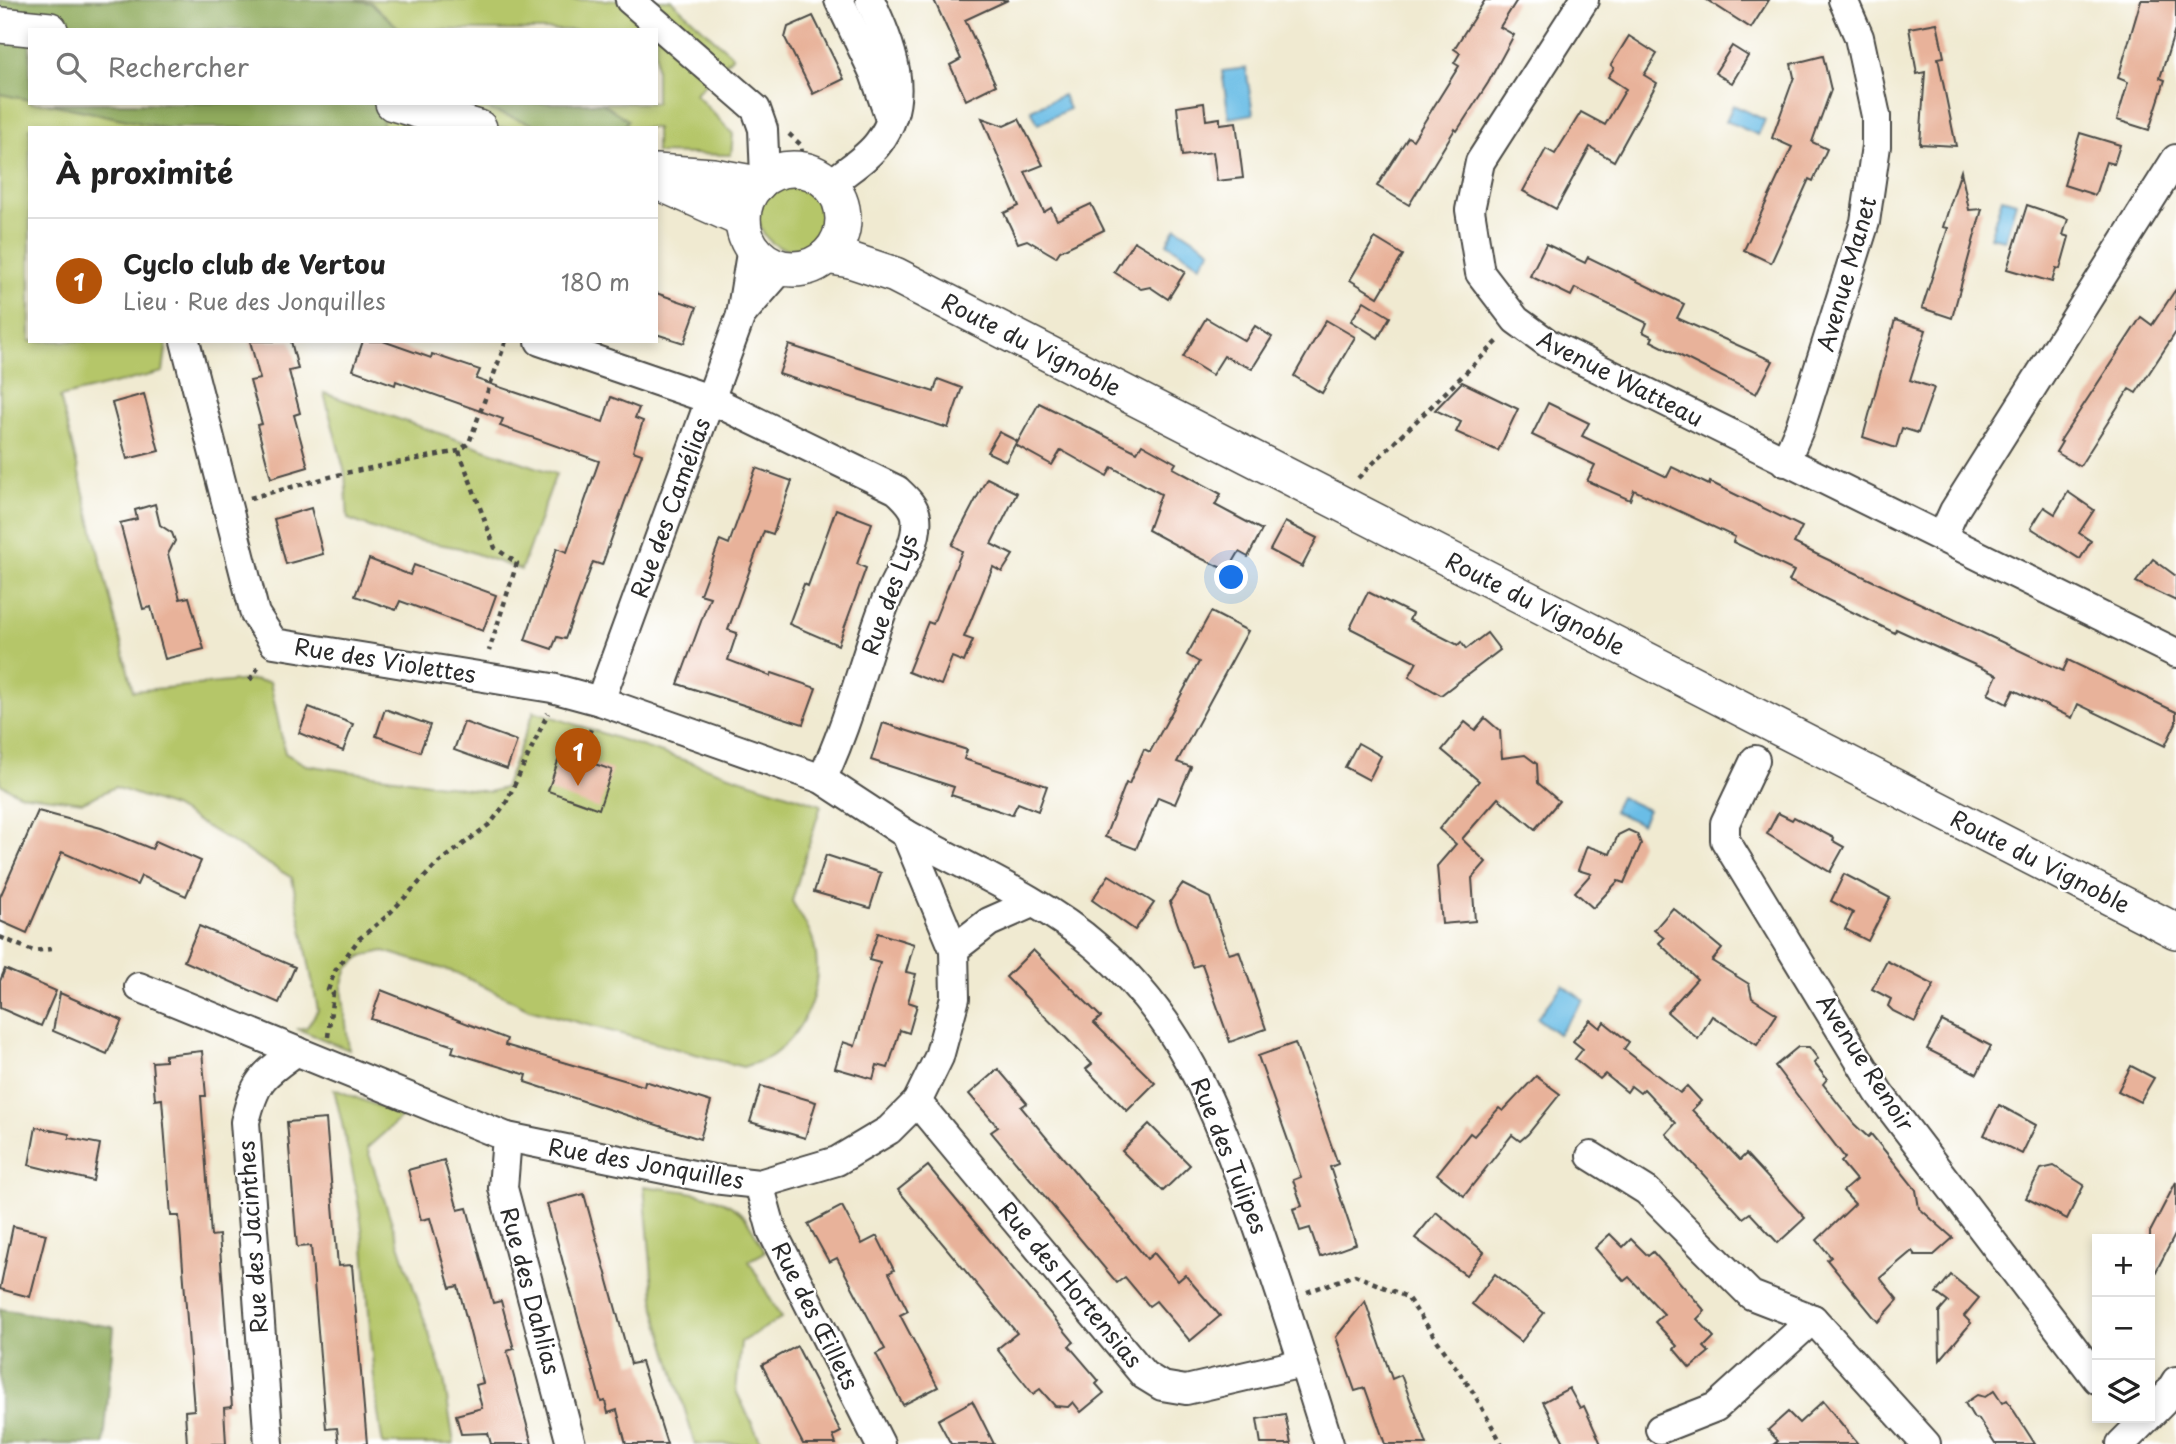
<!DOCTYPE html>
<html lang="fr">
<meta charset="utf-8">
<style>
body{margin:0;font-family:"Playpen Sans",sans-serif;background:#f6f6f6;color:#222}
.controls{position:absolute;right:21px;bottom:21px;display:grid;overflow:hidden;border-radius:0px;box-shadow:0 4px 10px #0003}
.controls button{width:63px;height:63px;display:grid;place-items:center;padding:0;border:0;border-bottom:2px solid #e0e0e0;background:#fff;color:#222;font:35px sans-serif}
.you{position:absolute;left:1232px;top:578px;width:24px;height:24px;margin:-18px;border:5px solid #fff;border-radius:50%;background:#1a73e8;box-shadow:0 0 0 10px #1a73e833}
.badge{display:grid;place-items:center;width:46px;height:46px;border-radius:50%;background:#b45309;color:#fff;font-size:23px;font-weight:700}
.pin{position:absolute;translate:-50% -58px;filter:drop-shadow(0 2px 4px #0008)}
.pin::after{content:'';position:absolute;top:37px;width:24px;height:21px;background:inherit;clip-path:polygon(0 0,100% 0,50% 100%)}
.list{margin:0;padding:0;list-style:none}
h2{display:flex;justify-content:space-between;align-items:center;height:91px;margin:0;padding:0 28px;font-size:30px}
h2 small{font-size:23px;font-weight:400;color:#767676}
.list li{display:grid;grid-template-columns:46px 1fr auto;gap:21px;align-items:center;box-sizing:border-box;height:126px;padding:0 28px;border-top:2px solid #e0e0e0}
.list b{display:block;font-size:26px;white-space:nowrap}
.list p{margin:0;font-size:23px;white-space:nowrap;color:#767676}
.list em{font-size:23px;font-style:normal;color:#767676}
.icon{flex:none;width:38px;height:38px;fill:none;stroke:currentColor;stroke-width:2;stroke-linecap:round;stroke-linejoin:round}
.map{position:relative;flex:none;width:2176px;height:1444px;overflow:hidden}
.search{position:absolute;background:#fff;box-shadow:0 4px 10px #0003;left:28px;top:28px;width:630px;height:77px;display:flex;align-items:center;gap:18px;box-sizing:border-box;padding:0 24px;border-radius:0px;color:#767676;font-size:26px}
.panel{position:absolute;background:#fff;box-shadow:0 4px 10px #0003;left:28px;top:126px;width:630px;height:217px;border-radius:0px}
.map>svg:first-child{display:block}
</style>
<div class="map">
<svg width="2176" height="1444" viewBox="0 0 2176 1444">
<rect width="100%" height="100%" fill="#fff"/>
<filter id="ink" filterUnits="userSpaceOnUse"><feTurbulence type="fractalNoise" baseFrequency=".0143" numOctaves="2"/><feDisplacementMap in="SourceGraphic" scale="14" xChannelSelector="R" yChannelSelector="G"/><feConvolveMatrix kernelMatrix="1 2 1 2 8 2 1 2 1" color-interpolation-filters="sRGB"/></filter>
<filter id="wash" filterUnits="userSpaceOnUse"><feTurbulence type="fractalNoise" baseFrequency=".00686" numOctaves="4" result="noise"/><feDisplacementMap in="SourceGraphic" scale="28" xChannelSelector="R" yChannelSelector="G"/><feGaussianBlur stdDeviation="1.57" result="paint"/><feColorMatrix in="noise" values="0 0 0 0 0 0 0 0 0 0 0 0 0 0 0 0 0 1.4 0 .05"/><feComposite in="paint" operator="in"/></filter>
<g filter="url(#wash)">
<rect width="100%" height="100%" fill="#f0ead1"/>
<g fill="#b5c669" stroke="#70784a" stroke-width="2">
<polygon points="353,0 671,0 733,56 695,94 733,134 731,155 656,153 656,128 624,128 628,120 602,103 656,103 656,30 401,30 371,3"/>
<path d="M0,94L30,100V103H47L165,128H30V341H167L163,372L60,397L133,691L250,680L270,682L285,753L306,765L489,792L504,788L534,711L821,805L792,901C799,914 811,929 814,944C824,986 807,1029 773,1055C765,1061 753,1063 743,1067L529,1009L457,973L384,951L362,956L348,968L342,987L349,1050L298,1029L307,1027L318,1010L292,878L173,807L115,787L83,802L19,794L0,784Z"/>
<polygon points="388,103 468,103 545,128 381,128"/>
<circle cx="791" cy="217" r="32"/>
<polygon points="324,393 556,474 521,570 460,548 394,536 348,519 345,473"/>
<path d="M334,1089L403,1116L367,1148L444,1379L454,1444H383C371,1379 370,1312 364,1247C359,1193 346,1141 334,1089Z"/>
<path d="M644,1186C676,1191 724,1191 746,1219C753,1229 759,1241 765,1252L749,1261L781,1318L741,1342L736,1391L762,1444H695L655,1309Z"/>
</g>
<g fill="#90ab5d" stroke="#5e6b44" stroke-width="2">
<polygon points="0,0 353,0 371,3 401,30 30,30 30,100 0,94"/>
<polygon points="47,103 388,103 381,128 165,128"/>
<polygon points="468,103 602,103 628,120 624,128 545,128"/>
<polygon points="0,1309 114,1327 104,1444 0,1444"/>
</g>
<g fill="#6bbde6" stroke="#4b7488" stroke-width="2">
<polygon points="1246,68 1253,114 1229,118 1222,71"/>
<polygon points="1063,95 1069,109 1038,124 1031,110"/>
<polygon points="1733,105 1765,120 1758,135 1726,121"/>
<polygon points="2002,198 2016,202 2005,240 1990,237"/>
<polygon points="1176,227 1211,250 1200,265 1167,243"/>
<polygon points="1620,797 1648,810 1641,824 1613,811"/>
<polygon points="1563,985 1584,1001 1558,1034 1537,1018"/>
</g>
<g id="blocks">
<g fill="#e8b29a">
<polygon points="934,0 1008,0 965,20 996,85 966,100 950,65 961,59"/>
<polygon points="1485,0 1517,0 1500,27 1514,35 1488,83 1457,131 1455,129 1409,205 1377,186 1408,137 1413,140 1459,66 1454,63 1460,53 1454,49"/>
<polygon points="1707,0 1769,0 1751,28"/>
<polygon points="2141,0 2176,0 2176,27 2160,78 2165,80 2149,130 2117,120 2128,82 2118,78"/>
<polygon points="813,16 844,79 813,94 785,38 788,27"/>
<polygon points="1937,23 1944,57 1938,58 1956,146 1920,144 1925,72 1917,74 1909,28"/>
<polygon points="1629,36 1657,54 1644,75 1657,83 1614,161 1590,147 1556,209 1523,191 1546,149 1555,154 1581,112 1605,125 1626,89 1608,77 1614,68 1611,65"/>
<polygon points="1732,46 1748,56 1732,83 1715,73"/>
<polygon points="1823,56 1831,90 1812,142 1827,149 1813,181 1809,179 1771,263 1744,250 1792,147 1772,138 1794,77 1791,64"/>
<polygon points="1204,103 1206,120 1220,118 1220,124 1236,122 1243,178 1217,181 1213,152 1182,156 1177,107"/>
<polygon points="982,118 1004,126 1019,119 1043,165 1025,172 1044,212 1051,208 1057,220 1091,204 1104,230 1060,251 1056,257 1027,240 1018,243 1004,213 1019,206"/>
<polygon points="2080,133 2120,145 2114,164 2106,162 2095,195 2064,185"/>
<polygon points="1961,171 1969,210 1982,209 1952,318 1922,308 1948,228 1943,227"/>
<polygon points="2027,205 2068,219 2063,235 2069,237 2060,269 2056,268 2052,282 2007,269"/>
<polygon points="1375,238 1403,255 1378,297 1350,280"/>
<polygon points="1134,241 1185,272 1168,299 1150,287 1141,289 1114,272"/>
<polygon points="1546,244 1585,263 1588,257 1684,304 1677,318 1773,361 1756,394 1651,341 1653,337 1643,332 1647,323 1575,288 1571,296 1530,276"/>
<polygon points="2176,289 2176,332 2136,393 2129,389 2080,466 2056,452 2062,442 2060,441 2141,317 2152,325"/>
<polygon points="656,293 697,307 684,343 656,334"/>
<polygon points="1364,301 1390,317 1378,338 1351,321"/>
<polygon points="1206,318 1245,341 1255,326 1272,337 1252,369 1224,356 1212,375 1183,357"/>
<polygon points="1326,320 1355,337 1322,393 1294,376"/>
<polygon points="1895,320 1926,330 1910,380 1934,388 1918,433 1902,428 1896,448 1863,437"/>
<polygon points="250,341 291,341 298,369 289,371 300,413 294,415 308,467 271,478 257,425 262,424 250,381 260,379"/>
<polygon points="363,341 383,341 431,358 432,354 480,370 476,379 603,422 611,397 639,408 635,418 643,421 633,451 642,454 638,465 602,565 593,562 565,639 557,637 552,649 525,640 557,548 567,552 599,461 500,426 503,419 396,381 395,385 353,370"/>
<polygon points="789,345 934,392 938,379 962,388 948,428 779,374"/>
<polygon points="1462,382 1518,409 1498,451 1456,432 1461,422 1435,410"/>
<polygon points="144,394 159,451 127,459 112,403"/>
<polygon points="1039,403 1137,452 1142,444 1176,463 1173,468 1221,494 1215,505 1262,530 1248,557 1239,552 1228,571 1196,556 1148,530 1161,494 1112,467 1107,476 1061,450 1052,465 1016,445"/>
<polygon points="1548,403 1589,423 1582,436 1667,477 1672,467 1709,485 1710,482 1802,527 1794,543 1816,554 2063,671 2068,660 2176,712 2176,723 2165,746 2078,704 2072,718 2014,690 2007,704 1988,694 1997,675 1896,629 1895,633 1789,581 1794,571 1733,542 1735,537 1634,490 1630,500 1587,481 1595,465 1532,435"/>
<polygon points="999,432 1017,441 1006,461 987,452"/>
<polygon points="756,468 792,481 773,534 764,531 728,630 737,633 728,660 770,676 772,673 816,688 803,724 678,684 710,597 700,594 720,540 729,544"/>
<polygon points="987,478 1017,493 991,544 1013,555 1002,572 993,567 964,637 973,640 964,662 952,657 941,685 908,672 928,622 933,624 962,551 952,545"/>
<polygon points="2068,492 2094,510 2079,533 2091,541 2080,559 2031,528 2044,507 2055,514"/>
<polygon points="155,504 160,525 172,533 175,541 168,554 180,599 189,597 204,649 165,659 151,607 143,609 120,523 137,519 135,510"/>
<polygon points="311,508 323,554 286,564 274,519"/>
<polygon points="836,509 872,523 857,564 866,568 838,645 789,624 804,584 808,586"/>
<polygon points="1285,522 1317,538 1302,567 1270,550"/>
<polygon points="369,559 410,575 414,565 496,595 483,631 400,601 396,610 355,596"/>
<polygon points="2153,559 2176,576 2176,601 2136,582"/>
<polygon points="1368,592 1412,614 1409,620 1458,645 1461,642 1466,649 1487,633 1500,650 1441,695 1409,677 1417,662 1350,628"/>
<polygon points="1211,612 1248,631 1177,762 1191,767 1175,804 1158,797 1136,849 1105,837 1126,783 1129,784 1144,749 1150,752 1199,662 1187,655"/>
<polygon points="309,707 353,724 343,751 299,733"/>
<polygon points="385,709 430,725 420,752 376,736"/>
<polygon points="1485,718 1500,731 1502,758 1525,755 1537,764 1538,783 1559,801 1535,829 1498,798 1462,839 1486,862 1472,878 1475,921 1442,924 1437,866 1456,844 1439,829 1479,781 1442,750 1465,722 1475,730"/>
<polygon points="464,722 517,741 507,769 454,750"/>
<polygon points="883,723 967,750 964,759 1047,786 1038,811 1018,803 1012,815 951,795 954,787 871,760"/>
<polygon points="1358,743 1381,756 1369,780 1345,767"/>
<polygon points="561,752 612,770 599,809 548,791"/>
<polygon points="38,811 101,828 152,849 156,841 201,861 186,896 141,876 137,885 62,852 27,933 0,921 0,897"/>
<polygon points="1778,813 1792,820 1794,817 1834,838 1833,841 1844,847 1830,872 1767,834"/>
<polygon points="1628,830 1637,834 1641,844 1624,883 1618,881 1593,908 1575,892 1591,874 1578,870 1587,846 1610,854 1618,835"/>
<polygon points="826,855 881,873 870,908 814,892"/>
<polygon points="1844,874 1890,898 1868,941 1845,929 1853,913 1831,901"/>
<polygon points="1109,875 1154,903 1135,930 1092,900"/>
<polygon points="1182,884 1210,898 1229,954 1239,951 1266,1029 1230,1042 1202,964 1193,967 1170,902"/>
<polygon points="1673,908 1722,949 1712,961 1749,984 1752,998 1777,1014 1757,1045 1712,1016 1698,1039 1667,1012 1697,979 1659,943 1664,938 1654,930"/>
<polygon points="199,926 295,967 279,1003 184,961"/>
<polygon points="878,933 914,944 906,972 916,974 908,1002 917,1005 909,1033 900,1030 888,1068 877,1065 873,1079 835,1068 843,1042 855,1046 863,1019 880,963 869,960"/>
<polygon points="1033,950 1101,1017 1094,1023 1155,1083 1127,1111 1086,1069 1092,1064 1006,977"/>
<polygon points="1887,961 1934,985 1915,1022 1893,1011 1888,1006 1891,999 1872,989"/>
<polygon points="5,969 56,991 41,1026 0,1008 0,981"/>
<polygon points="381,990 507,1039 505,1045 644,1086 645,1081 711,1102 700,1139 525,1082 527,1075 452,1052 454,1046 371,1019"/>
<polygon points="60,993 122,1020 107,1054 53,1031"/>
<polygon points="1590,1020 1600,1028 1604,1022 1629,1042 1624,1049 1680,1093 1687,1086 1701,1101 1692,1110 1740,1160 1746,1154 1805,1218 1778,1243 1750,1213 1743,1218 1666,1134 1676,1123 1644,1089 1640,1093 1631,1086 1627,1092 1605,1074 1600,1079 1575,1059 1583,1049 1573,1041"/>
<polygon points="1942,1021 1991,1046 1977,1074 1927,1049"/>
<polygon points="1295,1043 1338,1164 1330,1167 1356,1244 1320,1257 1310,1228 1300,1231 1293,1209 1302,1206 1293,1180 1301,1177 1258,1056"/>
<polygon points="1798,1047 1809,1047 1818,1059 1814,1063 1827,1079 1823,1084 1854,1124 1868,1137 1871,1134 1889,1156 1916,1190 1919,1208 1953,1238 1934,1255 1915,1255 1912,1251 1880,1278 1898,1300 1878,1322 1827,1260 1831,1257 1817,1240 1855,1204 1843,1191 1856,1180 1841,1162 1845,1158 1775,1066"/>
<polygon points="202,1051 206,1096 201,1096 211,1236 219,1235 232,1407 224,1408 226,1444 187,1444 185,1411 194,1410 179,1216 171,1216 162,1099 155,1100 152,1062 165,1061 165,1055"/>
<polygon points="2131,1066 2154,1078 2140,1102 2118,1091"/>
<polygon points="998,1069 1027,1103 1021,1107 1147,1259 1154,1253 1178,1281 1185,1275 1220,1316 1190,1341 1156,1301 1149,1306 1125,1277 1117,1283 991,1132 998,1127 969,1094"/>
<polygon points="1536,1076 1560,1094 1528,1134 1520,1141 1512,1135 1464,1196 1437,1174 1470,1133 1474,1136 1499,1108 1503,1111"/>
<polygon points="761,1086 816,1102 805,1138 750,1122"/>
<polygon points="1999,1105 2036,1125 2022,1154 1984,1135"/>
<polygon points="326,1119 338,1266 352,1265 367,1444 339,1444 337,1428 326,1429 311,1246 297,1247 287,1122"/>
<polygon points="1149,1124 1190,1165 1163,1191 1122,1151"/>
<polygon points="36,1127 69,1134 69,1138 100,1144 93,1181 29,1165"/>
<polygon points="444,1160 458,1210 467,1208 493,1303 501,1301 514,1349 507,1351 532,1444 491,1444 488,1433 461,1434 456,1415 482,1408 476,1385 483,1383 458,1286 450,1288 430,1218 421,1220 408,1170"/>
<polygon points="928,1166 1074,1342 1069,1346 1099,1381 1096,1384 1104,1393 1081,1412 1073,1402 1068,1407 1055,1406 1040,1389 1033,1394 997,1349 1017,1333 898,1190"/>
<polygon points="2054,1166 2084,1185 2067,1219 2026,1198 2041,1169"/>
<polygon points="2176,1182 2176,1233 2150,1283 2150,1232"/>
<polygon points="584,1194 631,1364 641,1362 667,1444 626,1444 617,1410 608,1413 605,1401 601,1402 547,1204"/>
<polygon points="842,1206 862,1244 877,1236 894,1270 889,1273 908,1311 900,1315 938,1387 903,1405 876,1354 885,1349 837,1258 829,1262 808,1224"/>
<polygon points="1436,1212 1484,1252 1466,1275 1415,1238"/>
<polygon points="13,1226 46,1234 30,1297 0,1289"/>
<polygon points="1610,1234 1623,1247 1631,1239 1648,1256 1653,1252 1705,1311 1697,1319 1714,1337 1704,1347 1709,1352 1690,1368 1674,1349 1677,1346 1655,1322 1664,1314 1629,1277 1624,1281 1595,1248"/>
<polygon points="1495,1274 1544,1313 1521,1342 1472,1304"/>
<polygon points="1951,1275 1979,1298 1964,1316 1971,1323 1940,1360 1939,1312 1948,1302 1936,1293"/>
<polygon points="1365,1301 1392,1379 1401,1375 1427,1444 1385,1444 1365,1388 1355,1391 1336,1337"/>
<polygon points="797,1346 841,1432 833,1436 836,1444 803,1444 762,1365"/>
<polygon points="1569,1388 1580,1408 1584,1406 1601,1444 1565,1444 1543,1402"/>
<polygon points="1994,1391 2002,1403 2007,1400 2035,1444 1995,1444 1979,1419 1974,1418 1965,1403 1977,1395 1985,1397"/>
<polygon points="972,1401 974,1404 994,1444 951,1444 938,1420"/>
<polygon points="1823,1401 1858,1444 1774,1444 1778,1441 1768,1430 1788,1412 1799,1423"/>
<polygon points="1285,1414 1291,1444 1261,1444 1257,1419"/>
</g>
</g>
</g>
<g filter="url(#ink)">
<use href="#blocks" fill-opacity="0" stroke="#494844" stroke-width="2"/>
<g fill="none" stroke-linecap="round" stroke-linejoin="round">
<defs>
<g id="minor">
<polyline points="630,0 756,109 763,129 765,176"/>
<polyline points="839,0 874,73 890,119"/>
<polyline points="1584,0 1480,162 1470,210 1480,273 1516,320 1549,344 2176,653"/>
<path d="M830,185C845,171 867,159 879,142C913,97 891,45 870,0"/>
<polyline points="741,315 782,268"/>
<path d="M540,341L712,400L897,490C904,497 914,505 916,516C920,546 894,579 884,606C862,664 849,723 822,779"/>
<polyline points="1785,462 1800,427 1865,222 1876,146 1876,116 1859,37 1843,0"/>
<polyline points="1942,537 1954,511 2176,159"/>
<polyline points="600,701 741,315 752,247"/>
<polyline points="1755,760 1725,823 1725,840 1879,1093 2097,1379"/>
<path d="M906,834C968,868 1044,901 1097,947C1184,1022 1215,1109 1253,1213C1280,1289 1305,1367 1329,1444"/>
<polyline points="954,949 989,922 1032,903"/>
<polyline points="139,987 507,1137 713,1179 759,1184 837,1161 889,1130 917,1102 939,1057 955,998 954,949 906,834 822,779 600,701 552,688 274,643 255,614 185,341"/>
<polyline points="917,1102 1144,1375 1162,1386 1186,1390 1302,1363"/>
<polyline points="507,1137 503,1188 571,1444"/>
<polyline points="1591,1156 1647,1191 1751,1295 1813,1319 1926,1444"/>
<polyline points="759,1184 772,1231 880,1444"/>
<polyline points="2150,1415 2163,1402 2176,1381"/>
<polyline points="1660,1429 1716,1407 1813,1319"/>
<path d="M269,1444L245,1122C255,1081 262,1075 297,1051"/>
<polyline points="2121,1444 2147,1418"/>
</g>
<g id="tertiary">
<polyline points="0,25 50,30"/>
<polyline points="393,103 479,128"/>
<circle cx="793" cy="219" r="50"/>
<polyline points="656,172 713,176 758,184"/>
<polyline points="660,183 743,220"/>
<polyline points="827,256 850,260 895,275 2176,931"/>
</g>
</defs>
<use href="#minor" stroke="#494844" stroke-width="32"/>
<use href="#tertiary" stroke="#494844" stroke-width="38"/>
<g stroke="#494844" stroke-width="4.5" stroke-dasharray="5 5" stroke-linecap="butt">
<polyline points="789,134 801,145 804,170"/>
<polyline points="459,451 495,548 517,563 489,651"/>
<polyline points="1358,478 1499,340"/>
<polyline points="250,498 345,473 459,451 469,443 506,341"/>
<polyline points="250,680 260,665"/>
<polyline points="583,753 592,725"/>
<polyline points="0,937 33,951 51,949"/>
<polyline points="328,1037 333,993 328,990 335,971 359,939 387,916 436,865 491,823 506,803 548,713"/>
<polyline points="1307,1292 1355,1275 1407,1297 1473,1392 1502,1444"/>
</g>
<use href="#minor" stroke="#fff" stroke-width="28"/>
<use href="#tertiary" stroke="#fff" stroke-width="35"/>
</g>
</g>
<g text-anchor="middle" stroke-width="5" stroke-linejoin="round" paint-order="stroke">
<g font-size="23" fill="#2b2b2b" stroke="#fff">
<text transform="translate(1847 274) rotate(-74)" y="8">Avenue Manet</text>
<text transform="translate(1031 345) rotate(27)" y="8">Route du Vignoble</text>
<text transform="translate(1620 379) rotate(27)" y="8">Avenue Watteau</text>
<text transform="translate(671 508) rotate(-70)" y="8">Rue des Camélias</text>
<text transform="translate(890 595) rotate(-71)" y="8">Rue des Lys</text>
<text transform="translate(1535 604) rotate(27)" y="8">Route du Vignoble</text>
<text transform="translate(385 661) rotate(9)" y="8">Rue des Violettes</text>
<text transform="translate(2040 862) rotate(27)" y="8">Route du Vignoble</text>
<text transform="translate(1865 1063) rotate(57)" y="8">Avenue Renoir</text>
<text transform="translate(1229 1156) rotate(68)" y="8">Rue des Tulipes</text>
<text transform="translate(646 1164) rotate(10)" y="8">Rue des Jonquilles</text>
<text transform="translate(253 1237) rotate(-94)" y="8">Rue des Jacinthes</text>
<text transform="translate(1070 1285) rotate(50)" y="8">Rue des Hortensias</text>
<text transform="translate(530 1291) rotate(75)" y="8">Rue des Dahlias</text>
<text transform="translate(815 1316) rotate(63)" y="8">Rue des Œillets</text>
</g>
</g>
</svg>
<div class="controls">
<button>+</button>
<button>−</button>
<button><svg class="icon" aria-label="layers" viewBox="0 0 24 24"><path d="M12 4l9 5-9 5-9-5zM3 14l9 5 9-5"/></svg></button>
</div>
<div class="you"></div>
<div class="pin badge" style="left:578px;top:786px">1</div>
<div class="search"><svg class="icon" aria-label="search" viewBox="0 0 24 24"><circle cx="10" cy="10" r="6"/><path d="M15 15l6 6"/></svg>Rechercher</div>
<section class="panel">
<h2>À proximité<small></small></h2>
<ul class="list">
<li><span class="badge">1</span><div><b>Cyclo club de Vertou</b><p>Lieu · Rue des Jonquilles</p></div><em>180 m</em></li>
</ul>
</section>
</div>
